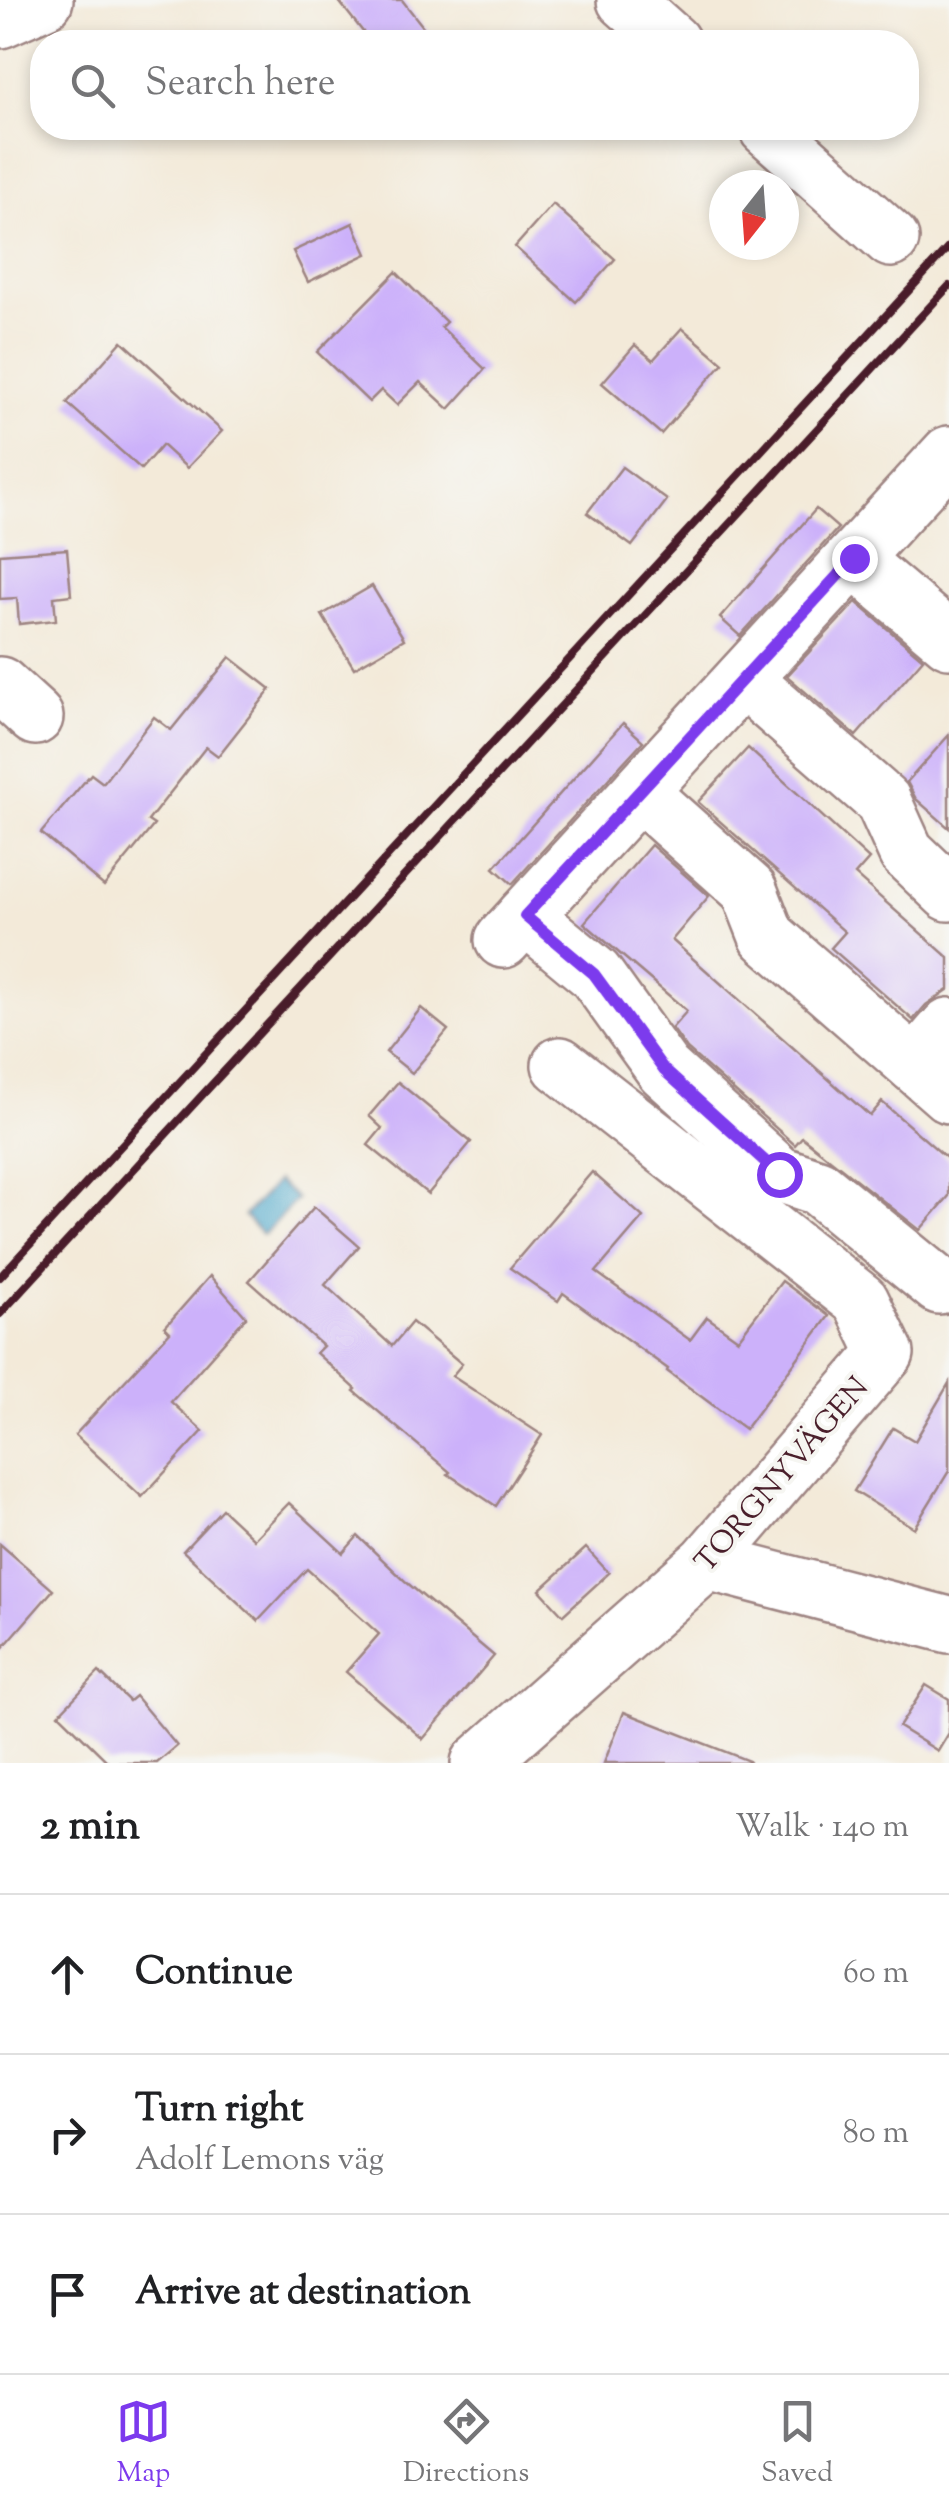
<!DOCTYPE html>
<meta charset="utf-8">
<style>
body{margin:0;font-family:"Sorts Mill Goudy",serif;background:#f2f2f2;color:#202124}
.compass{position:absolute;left:709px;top:170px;width:90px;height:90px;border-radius:50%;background:#fff;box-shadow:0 5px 15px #0003;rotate:197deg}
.stop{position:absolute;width:30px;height:30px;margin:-22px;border:8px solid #7c3aed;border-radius:50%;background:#fff}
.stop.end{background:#7c3aed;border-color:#fff;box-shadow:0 2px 10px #0008}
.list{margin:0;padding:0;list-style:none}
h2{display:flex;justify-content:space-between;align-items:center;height:130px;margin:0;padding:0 40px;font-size:42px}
h2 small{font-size:32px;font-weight:400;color:#757577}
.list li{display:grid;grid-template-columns:65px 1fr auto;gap:30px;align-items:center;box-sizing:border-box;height:160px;padding:0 40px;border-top:2px solid #e0e0e0}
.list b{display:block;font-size:38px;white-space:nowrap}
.list p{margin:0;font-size:32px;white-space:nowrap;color:#757577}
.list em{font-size:32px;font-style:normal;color:#757577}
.icon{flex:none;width:55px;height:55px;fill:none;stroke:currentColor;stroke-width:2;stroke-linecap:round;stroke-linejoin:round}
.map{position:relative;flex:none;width:949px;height:1763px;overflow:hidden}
.search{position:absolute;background:#fff;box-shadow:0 5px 15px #0003;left:30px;right:30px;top:30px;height:110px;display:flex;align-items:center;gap:25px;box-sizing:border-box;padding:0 35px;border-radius:40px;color:#757577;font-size:38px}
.sheet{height:610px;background:#fff}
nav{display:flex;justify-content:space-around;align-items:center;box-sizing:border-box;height:140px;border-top:2px solid #e0e0e0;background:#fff;font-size:28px;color:#757577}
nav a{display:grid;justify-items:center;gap:5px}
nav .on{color:#7c3aed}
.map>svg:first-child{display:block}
</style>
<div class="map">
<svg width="949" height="1763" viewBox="0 0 949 1763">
<rect width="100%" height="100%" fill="#f6f6f2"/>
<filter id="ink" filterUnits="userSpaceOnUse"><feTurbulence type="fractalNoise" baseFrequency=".01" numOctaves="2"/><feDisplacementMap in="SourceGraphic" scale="20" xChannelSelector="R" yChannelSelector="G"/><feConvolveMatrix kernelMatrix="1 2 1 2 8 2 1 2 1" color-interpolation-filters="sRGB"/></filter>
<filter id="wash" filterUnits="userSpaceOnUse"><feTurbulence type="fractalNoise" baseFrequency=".0048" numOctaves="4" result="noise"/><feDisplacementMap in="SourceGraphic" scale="40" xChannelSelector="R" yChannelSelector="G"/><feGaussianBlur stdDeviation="2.25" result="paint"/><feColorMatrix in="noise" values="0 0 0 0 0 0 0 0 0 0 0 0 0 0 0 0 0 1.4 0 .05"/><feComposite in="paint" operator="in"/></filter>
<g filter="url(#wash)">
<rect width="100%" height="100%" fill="#f3ead9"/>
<polygon fill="#4da7cb" stroke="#4c637b" stroke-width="2.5" points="277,1181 297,1199 263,1235 244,1216"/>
<g id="blocks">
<g fill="#ccb1fa">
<polygon points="338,0 402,0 435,42 371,42"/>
<polygon points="553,204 615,259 576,302 515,247"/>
<polygon points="353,223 367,254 308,282 293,251"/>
<polygon points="396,272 446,322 441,327 485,369 449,409 420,382 397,405 381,390 369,402 317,352"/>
<polygon points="682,328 723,363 661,434 602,383 635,345 653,360"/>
<polygon points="122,341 222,431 187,468 162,445 141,469 67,403"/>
<polygon points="622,467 667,500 632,546 587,513"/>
<polygon points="816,509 838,528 740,636 720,618"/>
<polygon points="67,549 71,595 54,597 56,620 19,624 17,598 0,599 0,554"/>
<polygon points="372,586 404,639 354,668 322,615"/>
<polygon points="856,602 923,659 856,736 787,676"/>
<polygon points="230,657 271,689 218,756 206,747 148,821 154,825 104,886 41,833 91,774 103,783 154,717 171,730"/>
<polygon points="623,723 643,741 512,884 494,868"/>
<polygon points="949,735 949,828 916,799 907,782"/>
<polygon points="748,748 869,859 855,875 949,958 949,989 926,1005 913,1020 831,948 845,932 698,802"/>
<polygon points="651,845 709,896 672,940 870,1116 882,1102 949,1160 949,1196 920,1230 802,1137 795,1145 687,1049 672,1028 687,1011 584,923"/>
<polygon points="421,1008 448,1030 412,1073 386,1052"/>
<polygon points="398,1082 471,1142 428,1194 368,1145 382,1128 369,1116"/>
<polygon points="592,1172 643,1217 596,1272 690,1340 707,1317 738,1339 782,1281 829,1316 745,1429 667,1371 668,1369 563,1293 558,1301 510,1268"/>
<polygon points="314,1207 359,1246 325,1285 392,1346 412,1322 462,1364 452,1376 542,1435 496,1506 448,1474 450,1472 354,1391 356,1389 316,1353 323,1346 249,1281"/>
<polygon points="210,1276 246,1317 171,1402 203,1431 142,1497 75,1435 170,1332 165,1327"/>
<polygon points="949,1383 949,1471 914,1528 854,1491 893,1428 915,1441"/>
<polygon points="289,1503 343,1553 358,1536 405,1581 494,1656 423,1739 346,1672 379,1634 307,1569 258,1621 183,1551 222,1509 254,1539"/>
<polygon points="0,1544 53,1590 0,1651"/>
<polygon points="586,1548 609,1573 563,1615 540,1590"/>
<polygon points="99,1672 129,1701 135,1696 177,1746 157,1763 109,1763 59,1714"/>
<polygon points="926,1685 949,1699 949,1733 938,1751 899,1727"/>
<polygon points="624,1712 749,1761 749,1763 604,1763"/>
</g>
</g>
</g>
<g filter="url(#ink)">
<use href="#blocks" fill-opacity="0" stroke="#9e8482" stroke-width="2.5"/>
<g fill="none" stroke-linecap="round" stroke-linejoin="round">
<defs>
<g id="minor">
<polyline points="625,0 672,42"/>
<polyline points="0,20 45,0"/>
<polyline points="767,128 891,239"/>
<polyline points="853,559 949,640"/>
<polyline points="743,679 883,801 906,852 949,893"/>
<polyline points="0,685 35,717"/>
<polyline points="639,792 749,890 767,936 949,1095"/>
<polyline points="525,916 595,974 664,1070 779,1174 818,1187 939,1286"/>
<polyline points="503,940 949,454"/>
<polyline points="915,1065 949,1026"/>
<polyline points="707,1562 949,1625"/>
<polyline points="479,1763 707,1562 886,1353 861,1301 560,1065"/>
</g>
</defs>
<use href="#minor" stroke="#9e8482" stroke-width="60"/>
<use href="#minor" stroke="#fff" stroke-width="55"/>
<g stroke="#4a1f2b" stroke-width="8">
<polyline points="0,1277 949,247"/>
<polyline points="0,1314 949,286"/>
</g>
</g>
</g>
<g fill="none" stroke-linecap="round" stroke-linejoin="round" filter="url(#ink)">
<polyline stroke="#7c3aed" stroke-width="12" points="779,1174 664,1070 594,974 525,916 854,558"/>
</g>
<g text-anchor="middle" stroke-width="8" stroke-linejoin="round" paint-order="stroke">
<g font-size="30" fill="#4a1f2b" stroke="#f6f6f2">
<text transform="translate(781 1474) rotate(-49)" y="10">TORGNYVÄGEN</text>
</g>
</g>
</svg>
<svg class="compass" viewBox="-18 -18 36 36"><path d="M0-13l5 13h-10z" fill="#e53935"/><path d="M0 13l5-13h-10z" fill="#757577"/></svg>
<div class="stop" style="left:779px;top:1174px"></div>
<div class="stop end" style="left:854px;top:558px"></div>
<div class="search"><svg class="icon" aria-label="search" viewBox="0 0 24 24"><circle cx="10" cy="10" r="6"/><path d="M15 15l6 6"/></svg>Search here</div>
</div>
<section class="sheet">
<h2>2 min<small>Walk · 140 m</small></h2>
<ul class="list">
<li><svg class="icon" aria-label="ahead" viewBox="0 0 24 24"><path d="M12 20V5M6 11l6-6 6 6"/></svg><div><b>Continue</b></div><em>60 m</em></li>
<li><svg class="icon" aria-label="right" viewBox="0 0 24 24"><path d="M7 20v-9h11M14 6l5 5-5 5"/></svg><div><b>Turn right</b><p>Adolf Lemons väg</p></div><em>80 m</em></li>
<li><svg class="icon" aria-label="arrive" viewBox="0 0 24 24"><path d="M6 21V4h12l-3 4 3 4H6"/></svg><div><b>Arrive at destination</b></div></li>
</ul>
</section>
<nav>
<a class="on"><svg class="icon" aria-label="map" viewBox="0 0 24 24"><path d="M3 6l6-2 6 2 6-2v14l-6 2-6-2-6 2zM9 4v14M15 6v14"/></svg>Map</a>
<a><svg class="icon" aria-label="directions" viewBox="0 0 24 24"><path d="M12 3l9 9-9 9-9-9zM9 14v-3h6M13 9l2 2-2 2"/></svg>Directions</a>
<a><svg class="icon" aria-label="saved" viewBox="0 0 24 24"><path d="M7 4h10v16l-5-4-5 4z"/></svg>Saved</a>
</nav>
